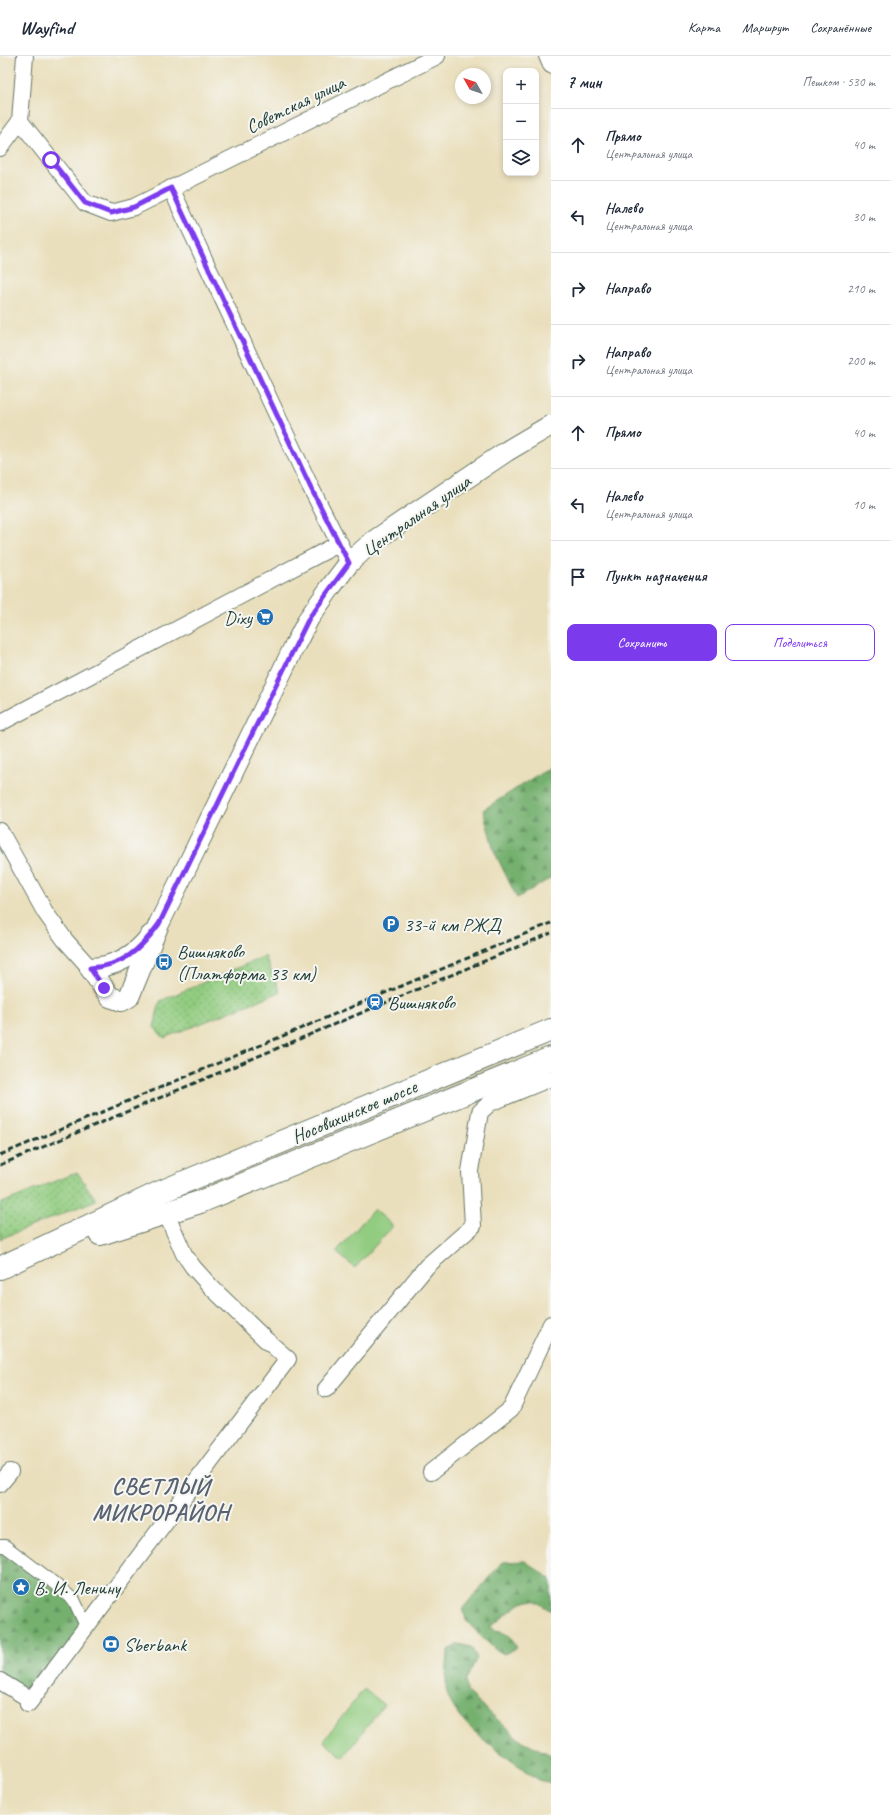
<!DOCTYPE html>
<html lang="ru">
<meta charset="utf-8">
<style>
body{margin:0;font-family:Caveat,sans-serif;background:#f2f2f3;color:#1f2937}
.controls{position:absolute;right:12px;top:12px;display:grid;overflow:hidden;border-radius:8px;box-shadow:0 2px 6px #0003}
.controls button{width:36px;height:36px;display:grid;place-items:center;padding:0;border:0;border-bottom:1px solid #e0e1e3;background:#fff;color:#1f2937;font:20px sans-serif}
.compass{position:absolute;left:455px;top:12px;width:36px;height:36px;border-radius:50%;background:#fff;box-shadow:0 2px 6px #0003;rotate:310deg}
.stop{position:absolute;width:12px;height:12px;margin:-9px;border:3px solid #7c3aed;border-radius:50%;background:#fff}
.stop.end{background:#7c3aed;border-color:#fff;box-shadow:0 1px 4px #0008}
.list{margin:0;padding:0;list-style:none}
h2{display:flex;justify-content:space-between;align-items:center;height:52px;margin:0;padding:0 16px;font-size:17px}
h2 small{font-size:13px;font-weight:400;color:#747a83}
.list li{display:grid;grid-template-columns:26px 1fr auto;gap:12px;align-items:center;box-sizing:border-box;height:72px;padding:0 16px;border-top:1px solid #e0e1e3}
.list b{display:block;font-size:15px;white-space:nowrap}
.list p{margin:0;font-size:13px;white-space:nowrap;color:#747a83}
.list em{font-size:13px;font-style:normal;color:#747a83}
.actions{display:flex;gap:8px;padding:12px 16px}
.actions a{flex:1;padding:9px 0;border:1px solid #7c3aed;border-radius:8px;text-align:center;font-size:14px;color:#7c3aed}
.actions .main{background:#7c3aed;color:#fff}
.icon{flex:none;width:22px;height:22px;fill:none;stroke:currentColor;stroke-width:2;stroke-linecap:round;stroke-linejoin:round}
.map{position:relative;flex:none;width:551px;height:1759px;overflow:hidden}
header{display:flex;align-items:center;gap:24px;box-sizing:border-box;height:56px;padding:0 20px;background:#fff;border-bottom:1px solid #e0e1e3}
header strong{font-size:19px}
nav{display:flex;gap:22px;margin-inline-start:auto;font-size:14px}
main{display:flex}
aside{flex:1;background:#fff}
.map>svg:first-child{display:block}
</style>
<header>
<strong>Wayfind</strong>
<nav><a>Карта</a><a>Маршрут</a><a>Сохранённые</a></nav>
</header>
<main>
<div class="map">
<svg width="551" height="1759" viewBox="0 0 551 1759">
<defs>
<pattern id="grass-dots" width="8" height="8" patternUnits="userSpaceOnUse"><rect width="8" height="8" fill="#92cc80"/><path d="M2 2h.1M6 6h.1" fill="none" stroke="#77a76a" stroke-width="1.8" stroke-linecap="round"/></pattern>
<pattern id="forest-firs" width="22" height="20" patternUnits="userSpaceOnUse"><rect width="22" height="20" fill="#75b06e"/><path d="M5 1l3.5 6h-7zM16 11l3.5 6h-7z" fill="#5f905b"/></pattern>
</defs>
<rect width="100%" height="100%" fill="#f6f6f2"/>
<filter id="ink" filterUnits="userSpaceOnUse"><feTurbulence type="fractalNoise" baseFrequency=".025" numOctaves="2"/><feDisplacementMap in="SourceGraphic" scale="8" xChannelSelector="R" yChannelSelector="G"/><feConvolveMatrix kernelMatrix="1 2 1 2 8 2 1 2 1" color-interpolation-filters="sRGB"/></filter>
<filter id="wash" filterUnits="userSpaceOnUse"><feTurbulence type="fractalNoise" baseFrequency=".012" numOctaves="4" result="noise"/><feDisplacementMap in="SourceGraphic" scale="16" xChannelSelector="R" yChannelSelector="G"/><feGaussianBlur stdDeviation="0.9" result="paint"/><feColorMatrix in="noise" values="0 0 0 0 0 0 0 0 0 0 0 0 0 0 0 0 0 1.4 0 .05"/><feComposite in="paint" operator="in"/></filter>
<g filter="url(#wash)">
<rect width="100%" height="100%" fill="#eadfbc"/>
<g fill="url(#grass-dots)" stroke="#58845a">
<polygon points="265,900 280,936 164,982 154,971 160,945"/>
<polygon points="77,1116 96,1144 0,1183 0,1148"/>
</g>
<g fill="url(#forest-firs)" stroke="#4a7651">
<polygon points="551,710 551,822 517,842 494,795 483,754"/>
<polygon points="0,1494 8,1496 71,1546 82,1570 32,1635 0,1621"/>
<polygon points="525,1505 551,1523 551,1555 534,1544 521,1547 490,1571 511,1581 517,1592 504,1598 493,1592 466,1565 463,1552 502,1506"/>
<path d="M459,1588L471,1591L477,1602L466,1624L467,1636L519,1683L551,1699V1727L539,1724C512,1704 449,1667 446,1631C445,1619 448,1606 448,1594Z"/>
</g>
<g fill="#92cc80" stroke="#58845a">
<polygon points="374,1153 393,1170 355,1212 336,1196"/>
<polygon points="364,1633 384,1649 343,1701 323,1685"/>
</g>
</g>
<g filter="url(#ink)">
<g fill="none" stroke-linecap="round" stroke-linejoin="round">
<defs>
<polyline id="pedestrian" points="0,1490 5,1490 49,1523 74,1544 86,1570"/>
<g id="minor">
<polyline points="547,0 551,9"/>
<polyline points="20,65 25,0"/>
<polyline points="0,92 20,65 85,147 111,157 134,151 437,0"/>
<polyline points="171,132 310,430 349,507"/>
<polyline points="0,667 340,487"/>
<polyline points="0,775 45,856 65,884 90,912"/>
<polyline points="326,1333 427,1210 473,1170 470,1115 480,1056 490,1047 551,1022"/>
<polyline points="431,1416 511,1353 551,1268"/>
<polyline points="0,1428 10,1416"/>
<polyline points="0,1625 31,1644"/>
<polyline points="28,1648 288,1303 265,1283 212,1232 193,1211 184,1198 166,1157"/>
</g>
<g id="tertiary">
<polyline points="90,912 110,941 122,945 129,941 159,868 293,593 309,562 330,532 349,507 372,486 507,395 551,369"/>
<path d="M90,912C114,911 136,900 151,879"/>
</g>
<g id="secondary">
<polyline points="100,1178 200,1146 551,1002"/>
<polyline points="0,1212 158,1137 551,974"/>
</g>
</defs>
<use href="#pedestrian" stroke="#667664" stroke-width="14"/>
<use href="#minor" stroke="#667664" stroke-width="18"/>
<use href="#tertiary" stroke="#667664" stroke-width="22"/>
<use href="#secondary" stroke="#667664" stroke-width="24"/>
<use href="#pedestrian" stroke="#fff" stroke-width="12"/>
<use href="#minor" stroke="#fff" stroke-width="16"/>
<use href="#tertiary" stroke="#fff" stroke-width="20"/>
<use href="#secondary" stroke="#fff" stroke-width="22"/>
<g stroke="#1f3d34" stroke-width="3" stroke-dasharray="6 3" stroke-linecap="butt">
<polyline points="0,1099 551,867"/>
<polyline points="0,1109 551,877"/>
</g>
</g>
</g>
<g fill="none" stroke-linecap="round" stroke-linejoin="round" filter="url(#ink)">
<path stroke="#7c3aed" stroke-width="5" d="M51,104L85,147L111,157L134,151L171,132L310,430L349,507L309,562L159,868C140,894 123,910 90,912L104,932"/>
</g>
<defs>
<symbol id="supermarket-disc" viewBox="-11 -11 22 22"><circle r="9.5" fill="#1f6fb2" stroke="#f6f6f2"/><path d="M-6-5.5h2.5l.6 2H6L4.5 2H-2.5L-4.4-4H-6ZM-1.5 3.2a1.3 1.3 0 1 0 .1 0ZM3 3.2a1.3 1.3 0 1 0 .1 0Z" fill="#fff"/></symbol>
<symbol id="parking-disc" viewBox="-11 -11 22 22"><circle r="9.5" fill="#1f6fb2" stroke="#f6f6f2"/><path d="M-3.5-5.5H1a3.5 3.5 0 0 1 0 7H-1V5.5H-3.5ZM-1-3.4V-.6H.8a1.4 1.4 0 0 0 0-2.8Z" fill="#fff"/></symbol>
<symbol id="bus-disc" viewBox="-11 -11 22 22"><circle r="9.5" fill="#1f6fb2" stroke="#f6f6f2"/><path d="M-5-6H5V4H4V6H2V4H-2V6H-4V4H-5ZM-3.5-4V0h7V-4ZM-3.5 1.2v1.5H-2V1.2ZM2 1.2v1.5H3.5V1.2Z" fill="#fff"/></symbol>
<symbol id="station-disc" viewBox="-11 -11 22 22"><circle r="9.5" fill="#1f6fb2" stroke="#f6f6f2"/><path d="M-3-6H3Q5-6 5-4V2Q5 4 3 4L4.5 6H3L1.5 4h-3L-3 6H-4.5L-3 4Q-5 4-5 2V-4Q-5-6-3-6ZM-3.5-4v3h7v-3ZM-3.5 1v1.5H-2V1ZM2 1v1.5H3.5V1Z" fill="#fff"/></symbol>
<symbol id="sight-disc" viewBox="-11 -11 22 22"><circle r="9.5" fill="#1f6fb2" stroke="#f6f6f2"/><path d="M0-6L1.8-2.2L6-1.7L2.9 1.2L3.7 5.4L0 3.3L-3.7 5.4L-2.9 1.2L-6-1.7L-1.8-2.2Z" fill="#fff"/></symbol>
<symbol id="bank-disc" viewBox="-11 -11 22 22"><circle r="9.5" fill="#1f6fb2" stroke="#f6f6f2"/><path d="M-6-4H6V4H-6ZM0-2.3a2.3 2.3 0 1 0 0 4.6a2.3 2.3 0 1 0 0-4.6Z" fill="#fff"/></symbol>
</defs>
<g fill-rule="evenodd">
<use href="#supermarket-disc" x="255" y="551" width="20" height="20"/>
<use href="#parking-disc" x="381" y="858" width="20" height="20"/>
<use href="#bus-disc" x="154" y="896" width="20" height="20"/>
<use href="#station-disc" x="365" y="936" width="20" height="20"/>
<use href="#sight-disc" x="11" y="1521" width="20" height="20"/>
<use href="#bank-disc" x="101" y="1578" width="20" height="20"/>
</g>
<g text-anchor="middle" stroke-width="4" stroke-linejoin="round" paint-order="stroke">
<g font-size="19" fill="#1f3d34" stroke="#f6f6f2">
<text transform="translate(295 48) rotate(-26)" y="7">Советская улица</text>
<text transform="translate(416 459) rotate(-35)" y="7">Центральная улица</text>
<text transform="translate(354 1055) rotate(-23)" y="7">Носовихинское шоссе</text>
</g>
<g font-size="19" fill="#1f3d34" stroke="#f6f6f2" text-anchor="start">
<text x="252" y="568" text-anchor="end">Dixy</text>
<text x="404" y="875">33-й км РЖД</text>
<text x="177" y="902">Вишняково<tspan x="177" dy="22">(Платформа 33 км)</tspan></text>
<text x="388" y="953">Вишняково</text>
<text x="34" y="1538">В. И. Ленину</text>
<text x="124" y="1595">Sberbank</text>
</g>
<g font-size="23" font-weight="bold" letter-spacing="1" fill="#586270" stroke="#f6f6f2">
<text x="161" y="1438">СВЕТЛЫЙ<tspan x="161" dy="26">МИКРОРАЙОН</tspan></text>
</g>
</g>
</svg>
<div class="controls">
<button>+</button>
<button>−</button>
<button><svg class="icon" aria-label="layers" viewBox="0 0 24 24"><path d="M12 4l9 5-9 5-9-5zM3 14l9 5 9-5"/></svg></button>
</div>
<svg class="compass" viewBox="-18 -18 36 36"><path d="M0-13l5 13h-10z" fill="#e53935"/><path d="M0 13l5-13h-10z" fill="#747a83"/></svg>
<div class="stop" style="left:51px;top:104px"></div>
<div class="stop end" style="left:104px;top:932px"></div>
</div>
<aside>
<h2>7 мин<small>Пешком · 530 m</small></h2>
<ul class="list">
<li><svg class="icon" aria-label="ahead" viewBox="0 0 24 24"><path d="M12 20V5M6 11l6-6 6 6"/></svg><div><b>Прямо</b><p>Центральная улица</p></div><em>40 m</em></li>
<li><svg class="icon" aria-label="left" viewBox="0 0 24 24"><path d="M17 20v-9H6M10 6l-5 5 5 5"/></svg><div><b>Налево</b><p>Центральная улица</p></div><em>30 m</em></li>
<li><svg class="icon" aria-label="right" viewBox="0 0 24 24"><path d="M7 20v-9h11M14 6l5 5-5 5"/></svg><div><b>Направо</b></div><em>210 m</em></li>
<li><svg class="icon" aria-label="right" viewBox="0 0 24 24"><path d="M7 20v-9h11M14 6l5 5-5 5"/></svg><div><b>Направо</b><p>Центральная улица</p></div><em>200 m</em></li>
<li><svg class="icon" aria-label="ahead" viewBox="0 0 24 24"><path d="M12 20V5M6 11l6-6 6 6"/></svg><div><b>Прямо</b></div><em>40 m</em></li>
<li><svg class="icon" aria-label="left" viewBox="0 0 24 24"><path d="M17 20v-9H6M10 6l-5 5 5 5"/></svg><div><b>Налево</b><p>Центральная улица</p></div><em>10 m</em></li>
<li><svg class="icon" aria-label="arrive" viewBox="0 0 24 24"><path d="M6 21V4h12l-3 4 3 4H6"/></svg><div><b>Пункт назначения</b></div></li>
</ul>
<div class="actions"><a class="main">Сохранить</a><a>Поделиться</a></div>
</aside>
</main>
